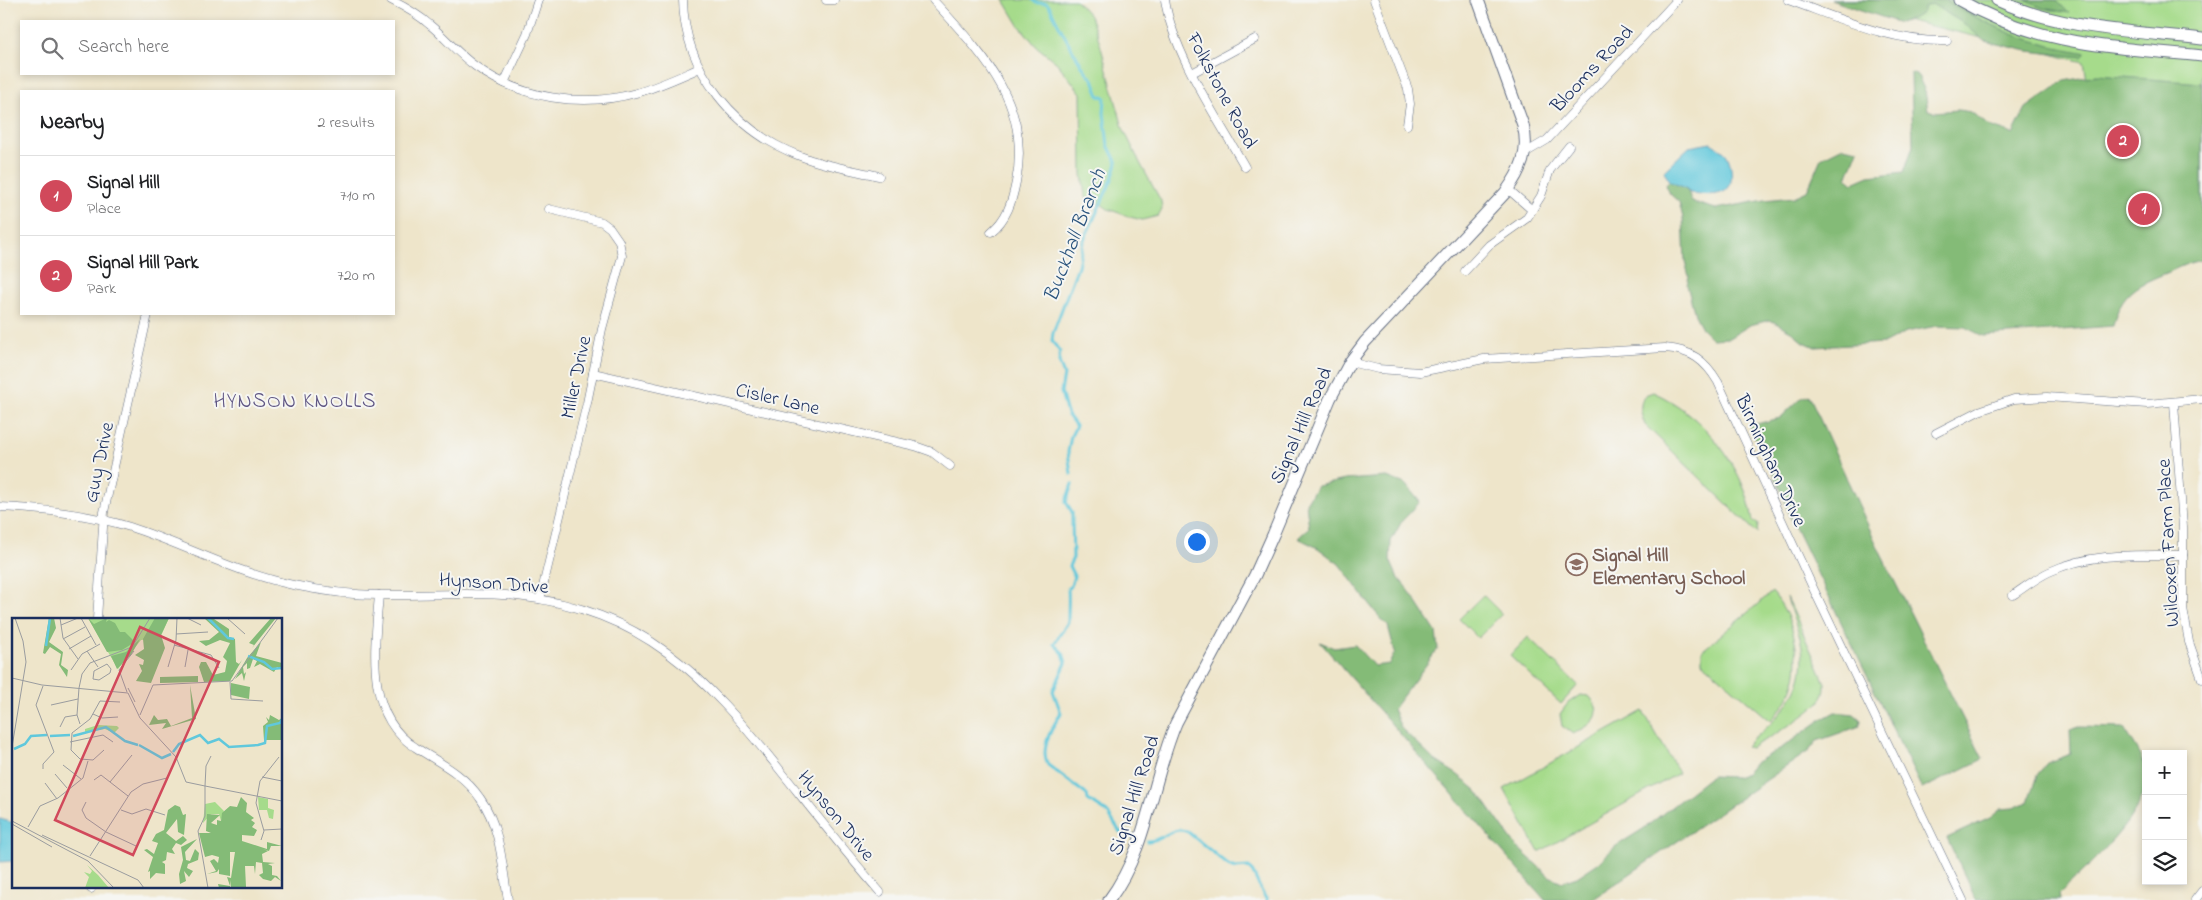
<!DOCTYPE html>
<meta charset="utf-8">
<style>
body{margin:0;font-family:"Indie Flower",sans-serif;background:#f2f2f2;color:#202124}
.controls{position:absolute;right:15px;bottom:15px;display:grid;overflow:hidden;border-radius:0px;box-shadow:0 2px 8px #0003}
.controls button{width:45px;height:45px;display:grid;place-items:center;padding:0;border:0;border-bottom:1px solid #e0e0e0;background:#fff;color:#202124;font:25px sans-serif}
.you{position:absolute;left:1196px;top:541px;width:18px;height:18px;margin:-12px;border:4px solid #fff;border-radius:50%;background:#1a73e8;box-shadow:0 0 0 8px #1a73e833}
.badge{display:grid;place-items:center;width:32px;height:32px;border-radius:50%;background:#d1495b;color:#fff;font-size:16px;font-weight:700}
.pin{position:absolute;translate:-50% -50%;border:2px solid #fff;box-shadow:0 1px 5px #0006}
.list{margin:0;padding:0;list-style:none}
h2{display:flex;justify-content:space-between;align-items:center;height:65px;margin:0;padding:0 20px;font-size:21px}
h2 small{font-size:16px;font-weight:400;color:#757577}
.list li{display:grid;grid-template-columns:32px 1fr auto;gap:15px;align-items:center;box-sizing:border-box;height:80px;padding:0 20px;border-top:1px solid #e0e0e0}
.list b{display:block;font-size:19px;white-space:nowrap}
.list p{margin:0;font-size:16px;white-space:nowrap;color:#757577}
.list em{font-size:16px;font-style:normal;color:#757577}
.icon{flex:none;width:28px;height:28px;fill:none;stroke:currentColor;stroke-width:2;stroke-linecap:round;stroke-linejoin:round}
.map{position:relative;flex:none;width:2202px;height:900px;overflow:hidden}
.search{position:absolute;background:#fff;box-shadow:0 2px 8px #0003;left:20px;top:20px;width:375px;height:55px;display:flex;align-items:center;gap:12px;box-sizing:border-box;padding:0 18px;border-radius:0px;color:#757577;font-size:19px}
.panel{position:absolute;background:#fff;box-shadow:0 2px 8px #0003;left:20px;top:90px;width:375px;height:225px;border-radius:0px}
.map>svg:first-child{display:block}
</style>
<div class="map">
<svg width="2202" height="900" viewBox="0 0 2202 900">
<rect width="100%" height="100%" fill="#f6f6f2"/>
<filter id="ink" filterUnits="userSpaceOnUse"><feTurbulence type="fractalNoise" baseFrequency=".02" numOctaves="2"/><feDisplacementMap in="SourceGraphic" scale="10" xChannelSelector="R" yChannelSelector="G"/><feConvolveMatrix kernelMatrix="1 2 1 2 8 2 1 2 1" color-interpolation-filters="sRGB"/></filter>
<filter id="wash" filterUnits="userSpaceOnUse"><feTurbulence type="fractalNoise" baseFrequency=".0096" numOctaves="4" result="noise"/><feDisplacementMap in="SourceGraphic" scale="20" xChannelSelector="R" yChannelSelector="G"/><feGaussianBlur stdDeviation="1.12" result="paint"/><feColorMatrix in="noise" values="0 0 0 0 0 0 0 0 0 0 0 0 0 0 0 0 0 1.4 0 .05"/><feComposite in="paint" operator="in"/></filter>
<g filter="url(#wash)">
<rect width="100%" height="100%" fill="#eee5ca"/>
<g fill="#a6db8b" stroke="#608574">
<polygon points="1004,0 1076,0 1090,16 1099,40 1123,128 1140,163 1161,201 1162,209 1158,216 1142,220 1130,217 1108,209 1101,204 1089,201 1085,196 1082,174 1081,93 1057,63 1036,46 1019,25"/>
<polygon points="1839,0 2202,0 2202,228 2094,122 2084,62 1893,17"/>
<path d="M1653,392C1703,414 1745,467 1753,521L1758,524L1757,533L1645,425C1641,415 1638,405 1645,395Z"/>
<path d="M1772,592C1795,618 1805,664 1789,696C1785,705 1777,713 1771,721L1702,662V651Z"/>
<polygon points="1483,595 1502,614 1478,638 1459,619"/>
<path d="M1787,597L1825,683C1825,688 1825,694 1822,698C1813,713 1766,740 1750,748L1746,747L1750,742C1784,714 1812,685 1800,637C1796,624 1790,611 1787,597Z"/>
<polygon points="1528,637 1578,685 1561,704 1510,656"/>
<path d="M1580,695L1589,696C1607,716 1591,725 1573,734L1562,726L1560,714L1568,703Z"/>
<polygon points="1643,711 1679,773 1539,852 1504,789"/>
</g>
<g fill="#84bb77" stroke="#50756a">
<polygon points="1831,0 1945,0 1961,10 2012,34 2050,46 2086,53 2082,57 2028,51 1984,41 1966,25 1932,4 1924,7 1922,13 1916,17 1900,23"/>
<polygon points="2025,0 2056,0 2069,13 2042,8"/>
<path d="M1911,73L1918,76L1925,91L1928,110L1934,112L1958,110L1971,112L1989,126L2013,134L2026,108L2064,81L2097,75L2202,83V260C2190,262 2179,267 2169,272C2137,285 2121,291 2113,326L1983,336L1965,327L1937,326L1906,332L1885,343L1815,347L1804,342L1791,331L1770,320L1750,325L1729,338L1712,339L1703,330L1695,315L1687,285L1689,276L1685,262L1683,218L1679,202L1670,194L1666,185L1669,181L1687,189L1692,202L1716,209L1765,200L1794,197L1807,191L1821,158L1843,147L1858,150L1847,178L1853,183L1869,176L1904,172L1913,146Z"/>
<polygon points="1809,395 1881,554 1983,759 1922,789 1788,513 1784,496 1749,426 1780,418 1801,398"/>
<polygon points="1387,477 1405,484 1420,502 1402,521 1391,541 1390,560 1397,576 1410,592 1436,632 1438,649 1393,709 1401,728 1433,759 1458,775 1477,791 1516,846 1549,876 1562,882 1577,877 1598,863 1616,846 1643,829 1711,776 1735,777 1747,773 1756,762 1783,747 1822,719 1835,712 1854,714 1861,720 1860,726 1817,741 1809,751 1592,900 1545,900 1320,642 1334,648 1355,645 1374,666 1389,664 1395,652 1388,626 1376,613 1339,564 1318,548 1298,538 1309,528 1306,503 1317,486 1345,480"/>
<path d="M2079,727L2124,728C2130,738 2144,758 2146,769C2152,812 2087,866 2059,894L2060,900H1976L1947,838L1990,818L2001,809L2013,808L2028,802L2037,775L2047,763L2071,754L2070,730Z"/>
</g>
<g fill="#60c8dc" stroke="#3e7c9d">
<path d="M1711,143C1715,146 1723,150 1726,154C1732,163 1735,185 1725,191C1716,197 1700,194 1690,193L1687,189L1669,181L1664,171L1689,147Z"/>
<polygon points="0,819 14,823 14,861 0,862"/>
</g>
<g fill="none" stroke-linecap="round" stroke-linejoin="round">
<g stroke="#60c8dc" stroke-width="3">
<path d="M1033,0L1036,3H1046L1050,7C1055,19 1085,75 1093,79L1099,96L1105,97L1104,113L1108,145L1117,163L1112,179L1083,242L1078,266L1053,333L1052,341L1060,352L1059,362L1064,375L1061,392L1067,414L1076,426L1071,436L1068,452L1071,474"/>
<path d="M1072,484L1066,502L1072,512V519L1073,558L1069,566L1074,576L1071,586L1068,588C1069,599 1068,610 1068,622L1054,644L1063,653L1066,663L1053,691L1061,713C1052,728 1039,748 1048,765L1087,795L1088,800L1107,812L1120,832L1129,833L1134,838"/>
<path d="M1147,841C1163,842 1172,824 1188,832L1228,865L1235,868L1249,867C1257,877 1258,888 1267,900"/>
</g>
</g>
</g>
<g filter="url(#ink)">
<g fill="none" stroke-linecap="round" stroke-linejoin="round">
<defs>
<g id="minor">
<path d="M391,0C405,7 419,15 430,25C446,38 458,54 475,66C520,99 583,108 636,93C658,87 679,77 700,68"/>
<path d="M683,0C684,71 736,132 800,156C825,166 853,170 879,176"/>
<polyline points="826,0 834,0"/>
<path d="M933,0C982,54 1032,103 1016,182C1012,202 1007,219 991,232"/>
<path d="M1165,0C1173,54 1218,119 1245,167"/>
<polyline points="1374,0 1408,89 1410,104 1407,125"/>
<path d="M1788,0C1839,18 1893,43 1947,41"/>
<polyline points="1192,73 1255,39"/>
<polyline points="504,83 527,34 538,0"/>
<polyline points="1525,153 1547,140 1677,0"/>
<polyline points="1508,189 1532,210"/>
<polyline points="1465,271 1489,245 1527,218 1541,196 1550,170 1569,146"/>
<path d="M1350,362L1378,369L1420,372L1484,359L1665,348C1691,350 1705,360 1718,382L1814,590L1963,900"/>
<polyline points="593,373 915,446 932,452 950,466"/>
<polyline points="2174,403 2183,527 2183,608 2189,642 2202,679"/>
<polyline points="1936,433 1979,411 2014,399 2047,397 2147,404 2202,399"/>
<path d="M0,507C45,509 88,514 130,527C185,545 236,573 293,585C322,591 350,595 379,595C425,596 471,591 517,596C643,610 704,675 780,770C813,811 845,852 880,892"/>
<path d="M379,595C375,645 364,715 415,747C439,763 463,773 480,798C501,827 502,866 508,900"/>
<path d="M2013,595C2025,587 2036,578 2049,572C2091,552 2138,555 2183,555"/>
<polyline points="540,599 587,403 602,329 622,256 619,241 610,228 602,222 549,209"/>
<polyline points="97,619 104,512 148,314"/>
<polyline points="90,886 91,889"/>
<polyline points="2195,900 2202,891"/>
</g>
<g id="secondary">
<path d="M1959,0C2039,46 2113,47 2202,56"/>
<path d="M1997,0C2062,30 2133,31 2202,39"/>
<path d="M1109,900C1148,848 1151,782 1176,723L1255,575L1273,535L1330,399L1350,362L1365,342L1505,193C1521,171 1530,152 1523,125L1478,0"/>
</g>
</defs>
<use href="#minor" stroke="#656f84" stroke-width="9"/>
<use href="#secondary" stroke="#656f84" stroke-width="13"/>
<use href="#minor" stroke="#fff" stroke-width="8"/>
<use href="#secondary" stroke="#fff" stroke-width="11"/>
</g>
</g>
<defs>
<symbol id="school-ring" viewBox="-11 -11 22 22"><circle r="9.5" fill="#f6f6f2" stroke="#8d6e63" stroke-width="1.5"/><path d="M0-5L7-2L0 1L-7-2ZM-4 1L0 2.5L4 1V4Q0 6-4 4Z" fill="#8d6e63"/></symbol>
</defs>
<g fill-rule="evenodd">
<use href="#school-ring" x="1564" y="552" width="25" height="25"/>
</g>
<g text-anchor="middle" stroke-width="4" stroke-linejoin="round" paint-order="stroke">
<g font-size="20" fill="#1b2f5e" stroke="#f6f6f2">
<text transform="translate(1591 68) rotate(-47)" y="7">Blooms Road</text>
<text transform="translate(1223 90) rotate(62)" y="7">Folkstone Road</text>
<text transform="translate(575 377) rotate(-78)" y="7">Miller Drive</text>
<text transform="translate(778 398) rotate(13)" y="7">Cisler Lane</text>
<text transform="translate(1300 425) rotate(-66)" y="7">Signal Hill Road</text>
<text transform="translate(1772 460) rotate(65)" y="7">Birmingham Drive</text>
<text transform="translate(98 462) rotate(-78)" y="7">Guy Drive</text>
<text transform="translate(2167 543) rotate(-93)" y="7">Wilcoxen Farm Place</text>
<text transform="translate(494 582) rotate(4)" y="7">Hynson Drive</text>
<text transform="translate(1133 795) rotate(-72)" y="7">Signal Hill Road</text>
<text transform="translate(837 815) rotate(51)" y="7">Hynson Drive</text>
</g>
<g font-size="20" font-weight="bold" fill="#785e54" stroke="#f6f6f2" text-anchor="start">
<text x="1592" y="561">Signal Hill<tspan x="1592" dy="23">Elementary School</tspan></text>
</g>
<g font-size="21" font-style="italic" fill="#2c557e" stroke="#f6f6f2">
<text transform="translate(1074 235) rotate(-69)" y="7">Buckhall Branch</text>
</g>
<g font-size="21" letter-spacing="1" fill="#5f5684" stroke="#f6f6f2">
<text x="295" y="407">HYNSON KNOLLS</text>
</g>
</g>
<g transform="translate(12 618)">
<rect width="270" height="270" fill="#eee5ca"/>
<path d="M76,0H157L148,20L129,22L106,51ZM86,107L105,108L107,110L102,115L93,111L73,114V111ZM246,179L256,181V190L262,192L261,201L257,200L255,192H247ZM203,184L212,193L209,203L207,196H199L191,205L193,186ZM75,247L86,257L97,270H73L77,259L72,254L78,256L80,253Z" fill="#a6db8b"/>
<path d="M37,0H42L44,10L37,24L51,34L49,47L56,52L55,59L47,47L49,36L38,29L33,36L31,35ZM76,0L82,6L95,0L94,4L97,2L103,5L108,14H113L123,24L110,32L95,34ZM143,0H157L149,17L153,30L139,65L124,63L130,53L127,46L131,47L132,42L123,37L132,31L131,21ZM192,0L202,1L217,11V19L223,21L224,44L227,46L230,42L218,63L192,64L187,49L189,44H194L201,57L213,54L215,43L211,39L218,25L208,22L194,28L187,23L197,22L207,14ZM259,0H264L240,30L242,27L237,25ZM128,21L119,37L105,51L99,38L114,34ZM249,24L244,38L270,45V51L265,49L262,54L248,46L242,49L245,43L241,41L238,50L235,51V45L231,49L232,56L234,54L232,63L230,55L223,61L235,40ZM186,58V64L148,65V59ZM219,65L238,69L237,81L219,77ZM178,67L184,101L150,111L154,105L137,107L142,97L146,102L155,101L159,108L180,100ZM258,97L267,102L270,100V122H252L251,108L256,104L254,99L257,102ZM229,179L235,185L234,194L242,200L239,202L243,205L240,209L245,212L242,218L230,217V223L255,231V224L270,228H259L257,233L251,231L256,233L250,236L251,244L263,245L256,246L260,248V257L265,258L269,263L263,259L259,263L251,261L247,257L251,255L250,245L244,244L243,256L242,248H233L234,269L219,270V262L218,270H207L206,266L218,268L215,259L219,260L223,234H218V258L207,256V251L205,254L195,256L204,253L198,243L202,241L206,245L207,239L200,237L193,239L187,215H199L194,213L195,196L208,197L199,205L205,207V202L209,203L210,195L218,188L225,189ZM163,187L168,189L171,197L174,196L172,217L166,214L165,201L154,215L164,223L171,218L175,222L169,227L164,225L160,231L163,236L155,234L154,242L150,244L153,246V256L144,255L138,261V253L136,254L141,239L132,232L135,231L142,236L146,225L140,223L144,216L152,212L156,192ZM185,221L173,234L174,242L178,243L183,231L187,235L186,242L176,246L175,250L181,253L177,259L172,253L174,263L168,266L167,256L171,242L169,229Z" fill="#84bb77"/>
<path fill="none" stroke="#60c8dc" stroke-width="2.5" d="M196,0L216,20L222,21M34,28L38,0M236,38L252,44L260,51L270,50M38,118L58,117M61,118L94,109L113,123L126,127M127,127L150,140L159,136M2,131L13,126L19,118L35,117M161,134L167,126L188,117L196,125L207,121L217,129L246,127L253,125L255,108L268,105L270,101"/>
<path fill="none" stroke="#9a9c9f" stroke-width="1" d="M48,0L51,20L66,41M69,0L84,27M175,0L189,7M215,0L233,16M49,7L66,0M164,16L196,14M51,21L73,9M162,27L199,37L207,50M57,31L79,18M75,33L86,49M95,46L99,51L98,55L87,62L81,61L82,53ZM156,49L164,22L165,0M173,49L176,32M59,52L70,36L88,26M0,60L30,67L116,75L128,100L164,139L174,164L193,168V198L186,213L196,270M218,64L219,81L251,83M67,70L65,97L68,106M67,70L70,56L78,45L120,29L138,0M116,70L123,84M115,74L107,52L122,33M39,87L66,81M81,96L90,100L106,99M128,97L141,67L220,63L266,0M48,109L53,99L65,97M58,124L91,117L101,124M0,129L14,44L11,23L3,0M92,132L81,142L68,141L59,132L60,115L78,101L88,83L108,84M199,138L194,148L193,168L270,183M51,147L69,161M31,151V146L42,134L24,87L31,68M43,156L55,170M250,159L270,163M82,162L89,157L116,178M98,164L120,137M33,165L45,181M74,184L70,192L74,200L94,214L124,228M109,192L120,196L134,191L153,197M0,203L76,243L102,270M0,206L40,229M16,209L28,188L46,180L71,160L76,143M252,212L270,211M30,217L126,262L132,270M249,222L252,213L244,185L248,163L267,139M78,238L119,174L131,166L155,160"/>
<path fill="#d1495b" fill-opacity="0.15" stroke="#d1495b" stroke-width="2.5" d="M128,9L207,44L121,237L43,202Z"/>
<rect width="270" height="270" fill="none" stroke="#1b2f5e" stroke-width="2.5"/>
</g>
</svg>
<div class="controls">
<button>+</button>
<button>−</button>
<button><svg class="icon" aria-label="layers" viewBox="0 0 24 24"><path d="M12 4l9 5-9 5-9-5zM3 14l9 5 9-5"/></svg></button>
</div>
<div class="you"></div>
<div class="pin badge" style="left:2144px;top:209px">1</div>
<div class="pin badge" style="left:2123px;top:141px">2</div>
<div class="search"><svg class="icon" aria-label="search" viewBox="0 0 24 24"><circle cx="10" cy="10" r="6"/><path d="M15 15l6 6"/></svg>Search here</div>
<section class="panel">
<h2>Nearby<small>2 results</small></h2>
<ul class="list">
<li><span class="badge">1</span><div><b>Signal Hill</b><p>Place</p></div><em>710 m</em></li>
<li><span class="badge">2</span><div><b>Signal Hill Park</b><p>Park</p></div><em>720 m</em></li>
</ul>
</section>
</div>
